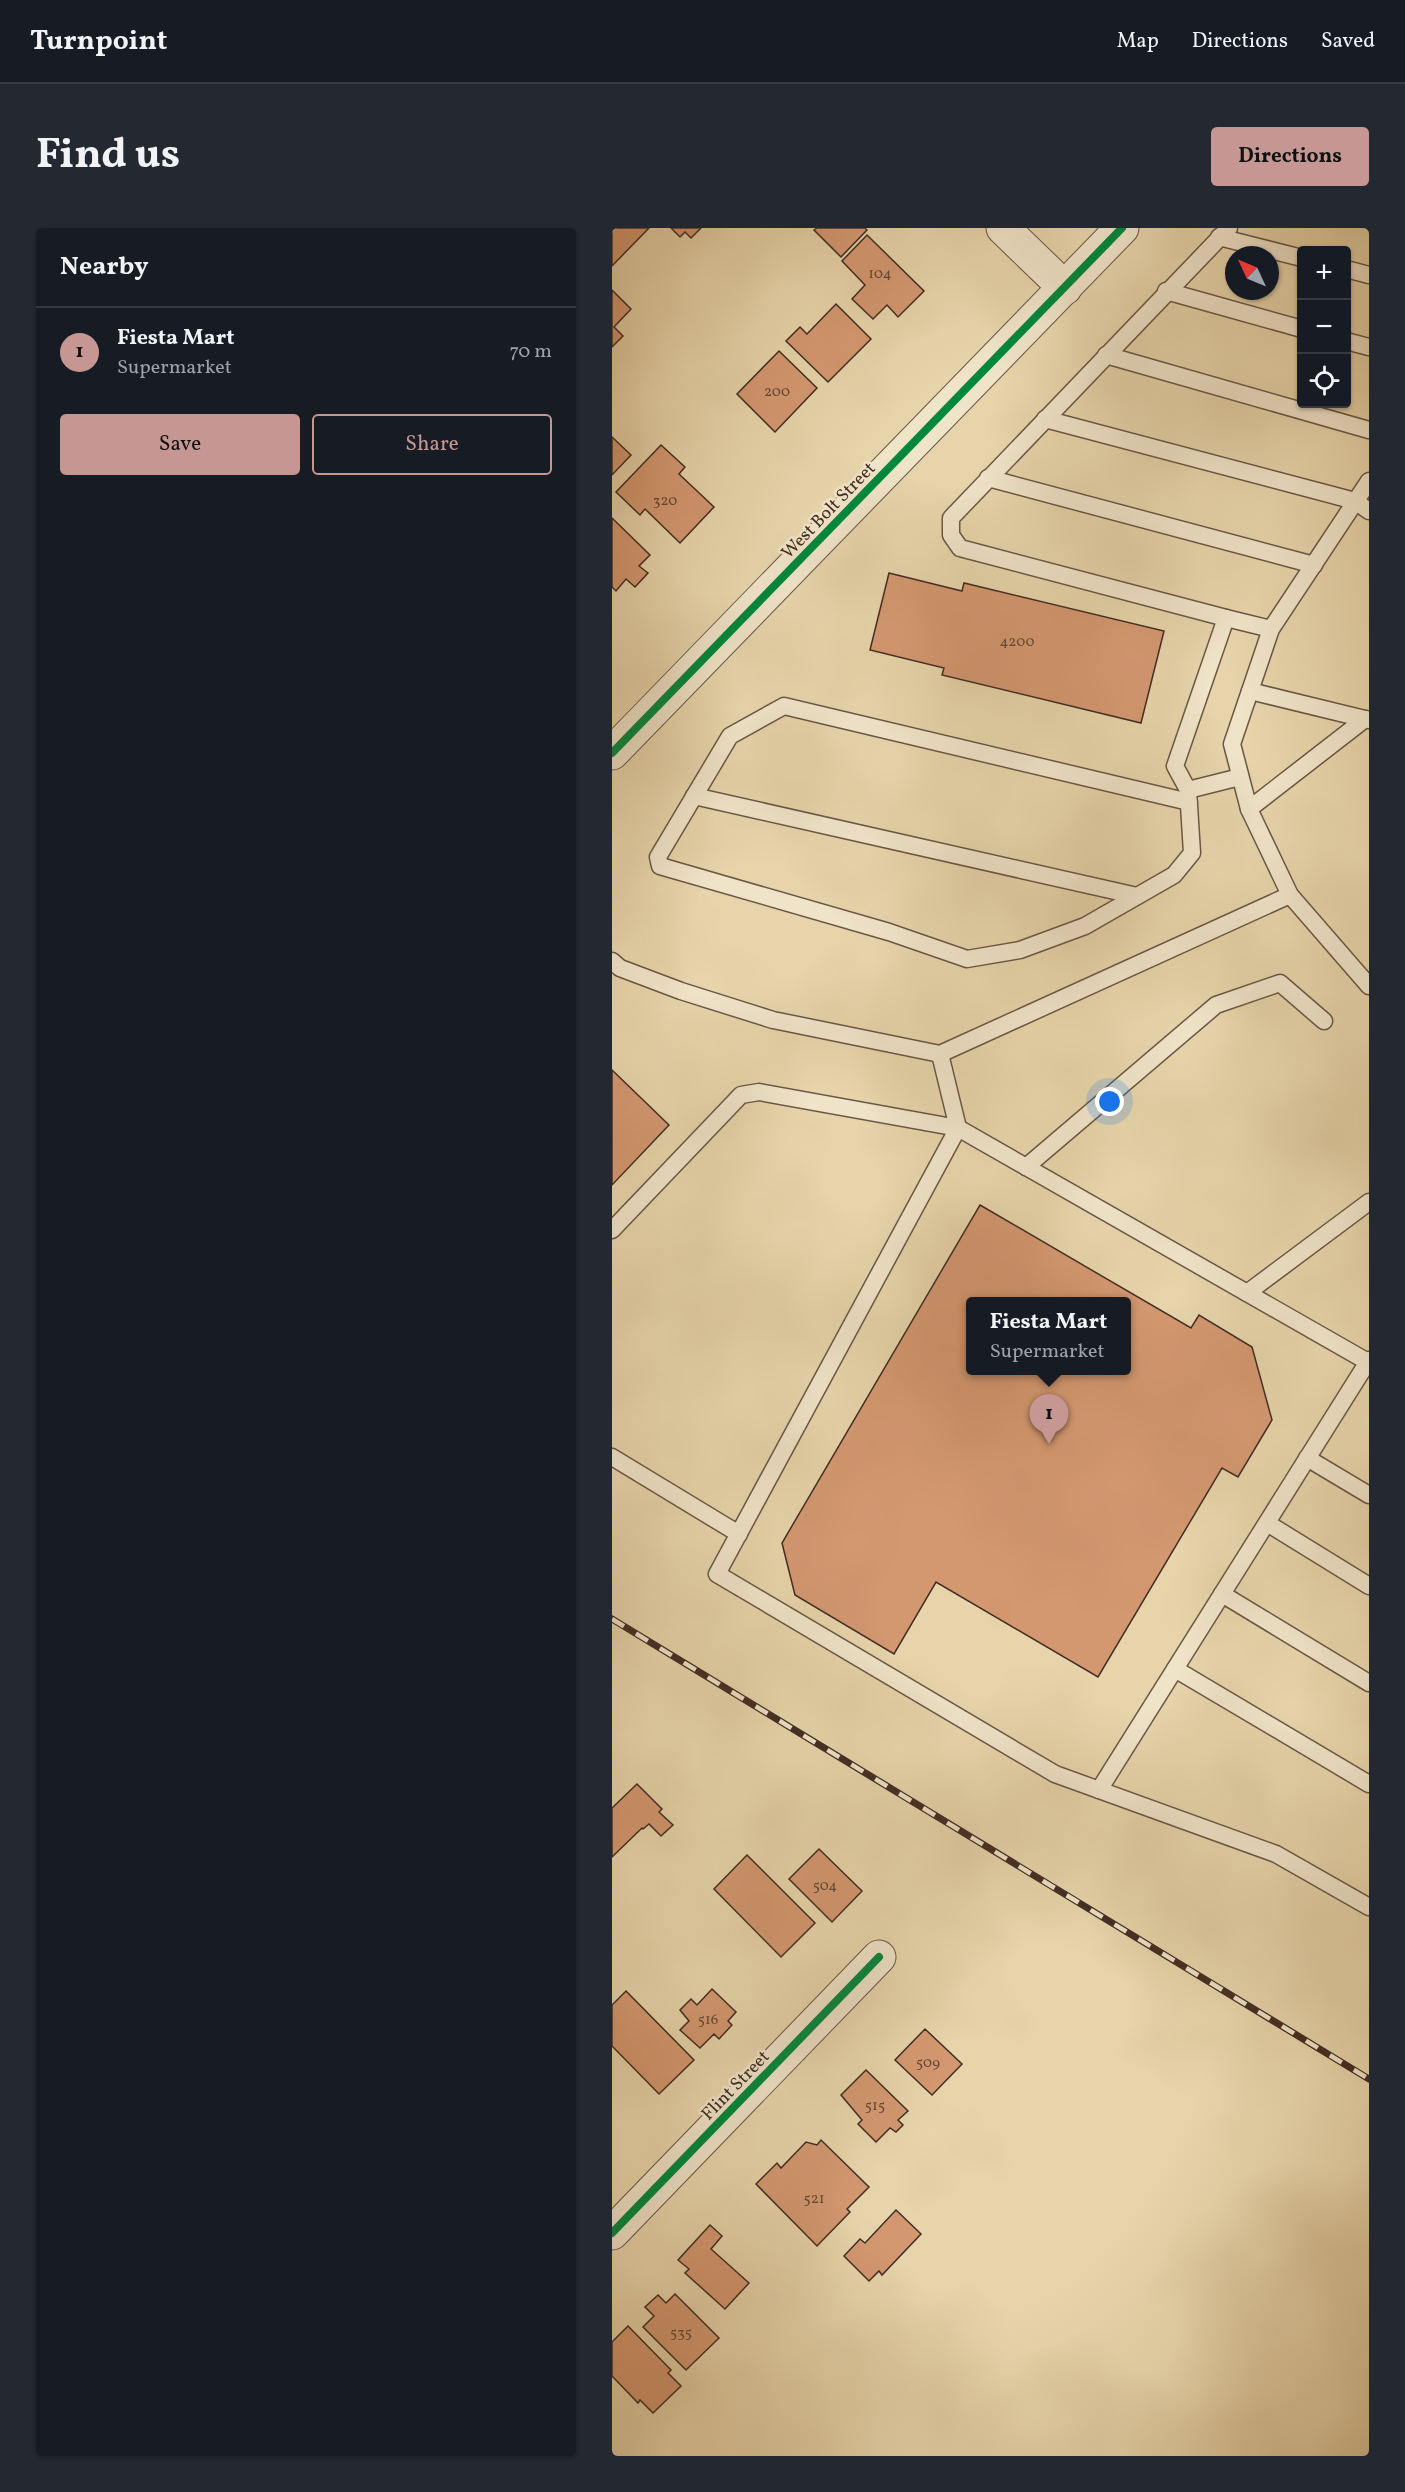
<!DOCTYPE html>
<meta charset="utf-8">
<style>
body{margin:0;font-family:Vollkorn,serif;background:#242831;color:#f1f3f6}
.controls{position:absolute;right:18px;top:18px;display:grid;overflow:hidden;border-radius:6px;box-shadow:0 2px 4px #0004}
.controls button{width:54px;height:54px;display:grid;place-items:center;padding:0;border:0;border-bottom:2px solid #363941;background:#171b24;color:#f1f3f6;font:30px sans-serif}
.compass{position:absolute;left:613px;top:18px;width:54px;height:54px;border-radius:50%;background:#171b24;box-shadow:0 2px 4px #0004;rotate:314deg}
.you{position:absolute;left:498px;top:874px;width:21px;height:21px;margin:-15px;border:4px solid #fff;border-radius:50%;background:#1a73e8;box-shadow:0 0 0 9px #1a73e833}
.badge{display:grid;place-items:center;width:39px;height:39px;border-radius:50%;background:#c59692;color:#111;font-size:20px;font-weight:700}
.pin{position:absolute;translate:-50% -50px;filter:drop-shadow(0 2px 3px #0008)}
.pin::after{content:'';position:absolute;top:32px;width:21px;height:18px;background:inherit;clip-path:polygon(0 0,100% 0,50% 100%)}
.popup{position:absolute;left:354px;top:1069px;width:165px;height:78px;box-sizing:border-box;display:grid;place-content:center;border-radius:6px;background:#171b24;filter:drop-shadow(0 2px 4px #0005);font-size:20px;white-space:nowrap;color:#9ea1a6}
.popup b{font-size:22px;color:#f1f3f6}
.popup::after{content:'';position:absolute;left:50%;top:100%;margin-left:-12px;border:12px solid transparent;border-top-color:#171b24}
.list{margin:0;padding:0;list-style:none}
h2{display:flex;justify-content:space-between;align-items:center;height:78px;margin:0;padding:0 24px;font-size:26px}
h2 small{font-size:20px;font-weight:400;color:#9ea1a6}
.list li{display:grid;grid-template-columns:39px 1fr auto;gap:18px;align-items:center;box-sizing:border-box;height:90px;padding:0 24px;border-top:2px solid #363941}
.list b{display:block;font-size:22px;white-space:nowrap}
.list p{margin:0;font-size:20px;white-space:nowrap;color:#9ea1a6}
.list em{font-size:20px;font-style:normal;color:#9ea1a6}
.actions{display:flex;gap:12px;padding:18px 24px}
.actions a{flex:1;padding:14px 0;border:2px solid #c59692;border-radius:6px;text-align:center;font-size:21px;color:#c59692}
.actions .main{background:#c59692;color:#111}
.icon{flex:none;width:33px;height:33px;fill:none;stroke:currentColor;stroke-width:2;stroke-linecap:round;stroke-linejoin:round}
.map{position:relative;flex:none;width:757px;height:2228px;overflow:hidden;border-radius:6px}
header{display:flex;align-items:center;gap:36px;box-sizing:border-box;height:84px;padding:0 30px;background:#171b24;border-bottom:2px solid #363941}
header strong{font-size:28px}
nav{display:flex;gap:33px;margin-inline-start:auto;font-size:21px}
.intro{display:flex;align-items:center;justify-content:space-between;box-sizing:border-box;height:144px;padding:0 36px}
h1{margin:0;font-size:42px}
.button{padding:15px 27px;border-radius:6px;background:#c59692;color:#111;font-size:21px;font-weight:700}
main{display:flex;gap:36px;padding:0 36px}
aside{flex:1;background:#171b24;border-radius:6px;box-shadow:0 2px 4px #0004}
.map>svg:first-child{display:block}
</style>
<header>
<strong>Turnpoint</strong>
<nav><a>Map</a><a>Directions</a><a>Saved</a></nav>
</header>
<div class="intro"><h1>Find us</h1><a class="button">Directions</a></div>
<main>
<aside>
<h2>Nearby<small></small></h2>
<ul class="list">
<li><span class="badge">1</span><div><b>Fiesta Mart</b><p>Supermarket</p></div><em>70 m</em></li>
</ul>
<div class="actions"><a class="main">Save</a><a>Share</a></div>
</aside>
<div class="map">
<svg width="757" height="2228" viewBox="0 0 757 2228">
<rect width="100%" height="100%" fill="#e7d4aa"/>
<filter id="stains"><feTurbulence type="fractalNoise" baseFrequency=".00333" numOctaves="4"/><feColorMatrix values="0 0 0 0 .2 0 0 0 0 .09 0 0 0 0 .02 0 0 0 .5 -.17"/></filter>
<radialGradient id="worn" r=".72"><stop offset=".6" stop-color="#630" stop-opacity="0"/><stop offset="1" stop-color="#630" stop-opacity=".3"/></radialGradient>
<g fill="#d49871" stroke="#412d24" stroke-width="1.5" fill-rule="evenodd">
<polygon points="0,0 37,0 0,38"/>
<polygon points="59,0 89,0 79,10 73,4 68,9"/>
<polygon points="205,0 253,0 255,2 229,29 202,2"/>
<polygon points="255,7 312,63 286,89 275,77 261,91 240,71 253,57 230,33"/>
<polygon points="0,62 19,81 2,99 11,108 0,119"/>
<polygon points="224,76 259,111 216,154 174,113 188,99 195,106"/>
<polygon points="167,123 205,160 163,204 125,166"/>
<polygon points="0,209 19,227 0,247"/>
<polygon points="49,217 73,239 67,246 102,279 68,315 33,281 28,287 4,264"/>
<polygon points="0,290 38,327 27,338 36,345 23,359 14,351 4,363 0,359"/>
<polygon points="277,345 350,363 352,355 552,403 529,495 330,447 332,440 258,422"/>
<polygon points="0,842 57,897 0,957"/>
<path d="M368,977L579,1100L587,1087L640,1119L660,1192L626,1249L610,1240L486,1449L324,1354L282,1426L183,1367L170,1315ZM359,1074H515V1142H359Z"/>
<polygon points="25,1556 50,1581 47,1584 61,1597 49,1608 37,1596 31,1601 30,1600 0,1629 0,1580"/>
<polygon points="207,1621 250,1663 220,1694 177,1651"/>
<polygon points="135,1627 203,1695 169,1729 102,1661"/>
<polygon points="100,1761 124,1784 116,1793 120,1797 107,1811 102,1806 88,1820 68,1802 77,1793 68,1782 79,1771 85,1777"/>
<polygon points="14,1763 82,1832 47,1866 0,1818 0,1777"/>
<polygon points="313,1801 350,1836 320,1867 283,1832"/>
<polygon points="254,1842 296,1883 286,1892 291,1897 284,1904 278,1900 264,1914 246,1896 250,1892 229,1867"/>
<polygon points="209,1912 257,1959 235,1981 238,1984 205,2018 144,1956 165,1935 169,1940 194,1914 205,1917"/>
<polygon points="284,1982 309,2006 270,2047 267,2043 257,2053 232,2028 248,2011 253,2015"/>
<polygon points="98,1997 110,2008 99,2021 137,2055 113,2081 73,2045 77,2041 66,2032"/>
<polygon points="63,2066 107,2110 74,2142 31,2099 42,2088 33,2079 46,2067 54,2075"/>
<polygon points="16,2098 59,2142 56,2145 69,2158 41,2185 28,2172 26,2175 0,2148 0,2114"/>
</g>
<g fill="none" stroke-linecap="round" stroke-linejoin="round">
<defs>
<g id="service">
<polyline points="607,9 690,30"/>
<polyline points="734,41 757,47"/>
<polyline points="554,63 690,101"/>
<polyline points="734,113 757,119"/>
<polyline points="494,127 757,202"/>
<polyline points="433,191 743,273 757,283"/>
<polyline points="376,250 702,337"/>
<polyline points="757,253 659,401 620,516 637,581 678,667 757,758"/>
<polyline points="614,390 348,320 339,307 339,290 617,0"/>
<polyline points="638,463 757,492"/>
<polyline points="576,562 563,538 614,390 659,401"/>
<polyline points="82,568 525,668"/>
<polyline points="577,574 172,478 118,508 46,629 48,638 277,704 355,731 408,722 473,698 562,647 580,625 576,562 628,549"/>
<polyline points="637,581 753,491"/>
<polyline points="0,733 8,740 69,763 161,792 328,826 678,667"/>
<polyline points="328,826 346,900 105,1346 443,1546 664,1626 757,1679"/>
<polyline points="414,939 604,777 668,755 712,793"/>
<polyline points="0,1002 129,867 147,864 346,900 756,1134"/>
<polyline points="635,1065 757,974"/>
<polyline points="0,1229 127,1306"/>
<polyline points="695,1230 757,1267"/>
<polyline points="655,1295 757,1358"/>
<polyline points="610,1366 757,1455"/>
<polyline points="563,1441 757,1556"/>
<polyline points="487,1562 757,1132"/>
</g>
<g id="minor">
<polyline points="391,0 453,60"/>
<polyline points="0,2005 267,1729"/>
</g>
<polyline id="tertiary" points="0,525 510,0"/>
</defs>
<use href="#service" stroke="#6a5746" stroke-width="19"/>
<use href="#minor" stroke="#6a5746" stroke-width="35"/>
<use href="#tertiary" stroke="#6a5746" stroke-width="35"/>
<use href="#service" stroke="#efe3c8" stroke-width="16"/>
<use href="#minor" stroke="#efe3c8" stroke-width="33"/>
<use href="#tertiary" stroke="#efe3c8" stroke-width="33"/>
<defs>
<polyline id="rail" points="0,1391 757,1851"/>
</defs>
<use href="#rail" stroke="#412d24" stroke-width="7"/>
<use href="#rail" stroke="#efe3c8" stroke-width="4.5" stroke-dasharray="14" stroke-linecap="butt"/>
<defs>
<g id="cycleway">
<polyline points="0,525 510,0"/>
<polyline points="0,2005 267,1729"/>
</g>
</defs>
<use href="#cycleway" stroke="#efe3c8" stroke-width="11"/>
<use href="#cycleway" stroke="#00873e" stroke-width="8"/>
</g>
<g text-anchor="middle" stroke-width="5" stroke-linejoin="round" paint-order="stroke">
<g font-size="15" fill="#664837">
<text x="268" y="50">104</text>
<text x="165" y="168">200</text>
<text x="53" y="277">320</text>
<text x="405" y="418">4200</text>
<text x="213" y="1662">504</text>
<text x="96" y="1796">516</text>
<text x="316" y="1839">509</text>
<text x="263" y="1882">515</text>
<text x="202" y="1975">521</text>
<text x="69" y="2109">535</text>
</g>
<g font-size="18" fill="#412d24" stroke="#efe3c8">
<text transform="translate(216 282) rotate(-46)" y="6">West Bolt Street</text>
<text transform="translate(123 1857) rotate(-46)" y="6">Flint Street</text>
</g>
</g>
<rect width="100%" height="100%" filter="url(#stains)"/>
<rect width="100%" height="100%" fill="url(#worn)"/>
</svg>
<div class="controls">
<button>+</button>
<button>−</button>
<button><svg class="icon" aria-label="locate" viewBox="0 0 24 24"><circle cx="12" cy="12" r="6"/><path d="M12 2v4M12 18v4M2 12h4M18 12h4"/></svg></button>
</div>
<svg class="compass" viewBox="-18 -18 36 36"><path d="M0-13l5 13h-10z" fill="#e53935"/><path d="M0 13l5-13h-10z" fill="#9ea1a6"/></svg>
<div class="you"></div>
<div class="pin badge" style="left:437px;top:1216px">1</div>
<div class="popup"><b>Fiesta Mart</b>Supermarket</div>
</div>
</main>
